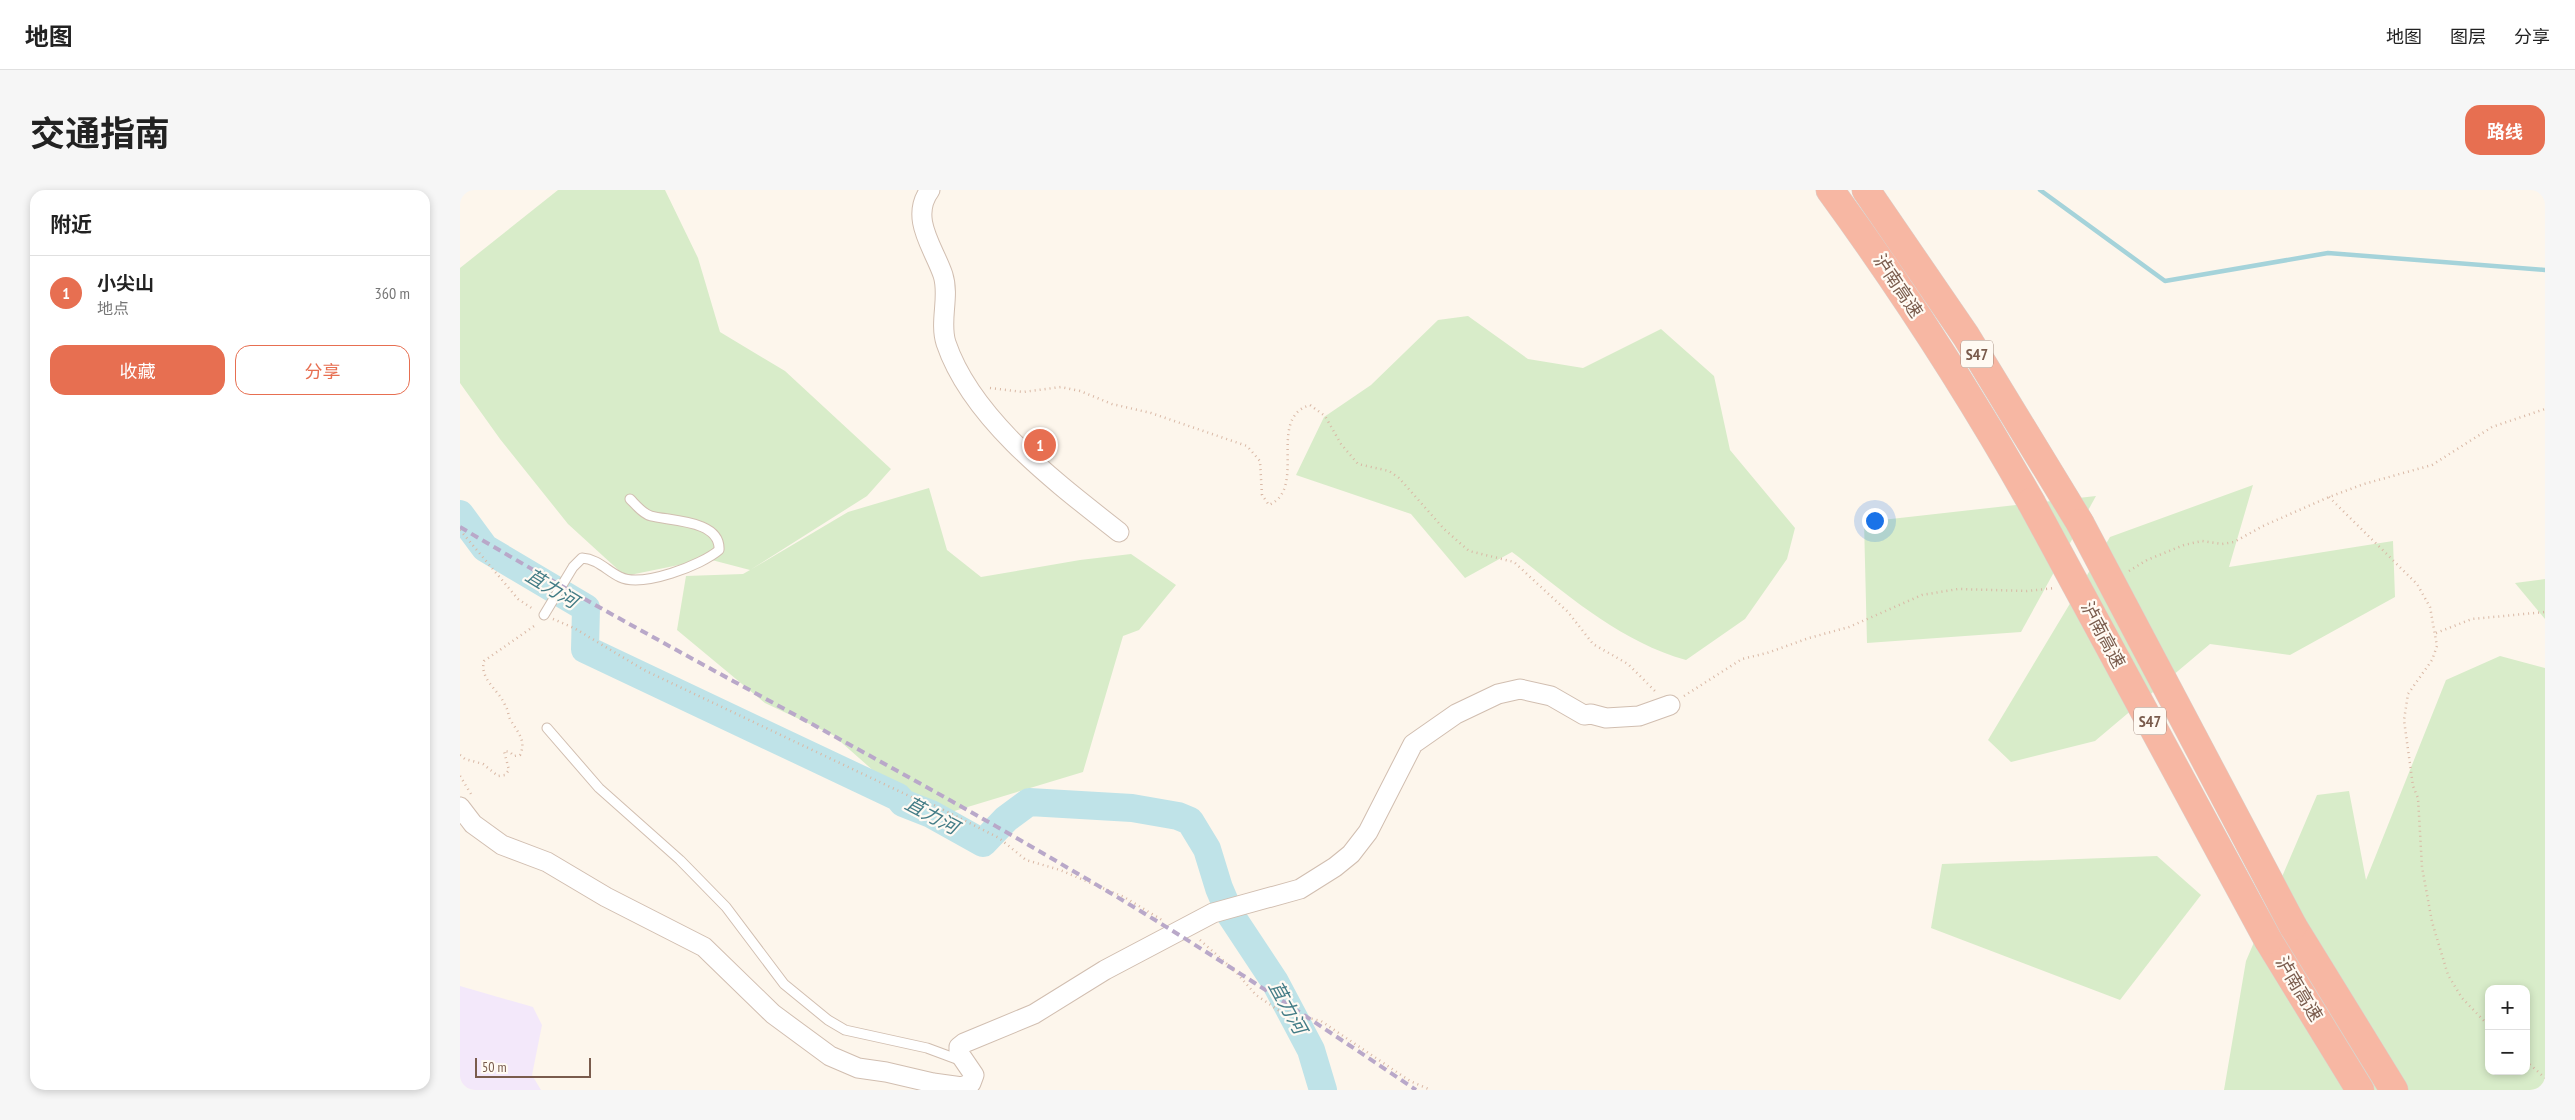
<!DOCTYPE html>
<html lang="zh">
<meta charset="utf-8">
<style>
body{margin:0;font-family:"PT Sans Narrow","Noto Sans SC",sans-serif;background:#f6f6f6;color:#222}
.controls{position:absolute;right:15px;bottom:15px;display:grid;overflow:hidden;border-radius:10px;box-shadow:0 2px 8px #0003}
.controls button{width:45px;height:45px;display:grid;place-items:center;padding:0;border:0;border-bottom:1px solid #e0e0e0;background:#fff;color:#222;font:25px sans-serif}
.scale{position:absolute;left:15px;bottom:12px;width:116px;box-sizing:border-box;padding-left:5px;border:2px solid #7a5c4d;border-top:0;font-size:14px;line-height:18px;white-space:nowrap;color:#7a5c4d;-webkit-text-stroke:4px #fffaf3;paint-order:stroke}
.you{position:absolute;left:1414px;top:330px;width:18px;height:18px;margin:-12px;border:4px solid #fff;border-radius:50%;background:#1a73e8;box-shadow:0 0 0 8px #1a73e833}
.badge{display:grid;place-items:center;width:32px;height:32px;border-radius:50%;background:#e76f51;color:#fff;font-size:16px;font-weight:700}
.pin{position:absolute;translate:-50% -50%;border:2px solid #fff;box-shadow:0 1px 5px #0006}
.list{margin:0;padding:0;list-style:none}
h2{display:flex;justify-content:space-between;align-items:center;height:65px;margin:0;padding:0 20px;font-size:21px}
h2 small{font-size:16px;font-weight:400;color:#767676}
.list li{display:grid;grid-template-columns:32px 1fr auto;gap:15px;align-items:center;box-sizing:border-box;height:75px;padding:0 20px;border-top:1px solid #e0e0e0}
.list b{display:block;font-size:19px;white-space:nowrap}
.list p{margin:0;font-size:16px;white-space:nowrap;color:#767676}
.list em{font-size:16px;font-style:normal;color:#767676}
.actions{display:flex;gap:10px;padding:15px 20px}
.actions a{flex:1;padding:11px 0;border:1px solid #e76f51;border-radius:15px;text-align:center;font-size:18px;color:#e76f51}
.actions .main{background:#e76f51;color:#fff}
.map{position:relative;flex:none;width:2085px;height:900px;overflow:hidden;border-radius:15px}
header{display:flex;align-items:center;gap:30px;box-sizing:border-box;height:70px;padding:0 25px;background:#fff;border-bottom:1px solid #e0e0e0}
header strong{font-size:24px}
nav{display:flex;gap:28px;margin-inline-start:auto;font-size:18px}
.intro{display:flex;align-items:center;justify-content:space-between;box-sizing:border-box;height:120px;padding:0 30px}
h1{margin:0;font-size:35px}
.button{padding:12px 22px;border-radius:15px;background:#e76f51;color:#fff;font-size:18px;font-weight:700}
main{display:flex;gap:30px;padding:0 30px}
aside{flex:1;background:#fff;border-radius:15px;box-shadow:0 2px 8px #0003}
.map>svg:first-child{display:block}
</style>
<header>
<strong>地图</strong>
<nav><a>地图</a><a>图层</a><a>分享</a></nav>
</header>
<div class="intro"><h1>交通指南</h1><a class="button">路线</a></div>
<main>
<aside>
<h2>附近<small></small></h2>
<ul class="list">
<li><span class="badge">1</span><div><b>小尖山</b><p>地点</p></div><em>360 m</em></li>
</ul>
<div class="actions"><a class="main">收藏</a><a>分享</a></div>
</aside>
<div class="map">
<svg width="2085" height="900" viewBox="0 0 2085 900">
<rect width="100%" height="100%" fill="#fdf6ec"/>
<polygon fill="#f3e8fa" points="0,796 73,817 82,835 72,885 81,900 0,900"/>
<g fill="#d8ecc9" fill-rule="evenodd">
<polygon points="98,0 205,0 238,68 260,142 325,181 431,279 407,306 290,380 388,322 469,298 487,360 521,387 620,370 671,364 716,395 679,440 663,446 623,582 468,629 373,545 305,513 217,440 226,386 283,384 290,380 248,369 165,386 108,334 40,249 0,193 0,78"/>
<path d="M1008,126L1068,169L1123,178L1201,139L1254,186L1270,260L1335,338L1327,369L1285,429L1226,470C1158,451 1106,403 1052,362L1005,388L951,324L836,285L864,227L911,195L978,130Z"/>
<polygon points="1793,295 1769,377 1933,351 1935,407 1830,465 1750,454 1635,551 1551,572 1528,550 1650,347"/>
<polygon points="1636,306 1561,442 1407,453 1404,332"/>
<polygon points="2085,389 2085,429 2055,393"/>
<path d="M2040,466L2085,478V900H1764L1786,771L1857,605L1889,601L1906,690L1986,490ZM2029,799H2066V881H2029Z"/>
<polygon points="1697,666 1741,705 1660,810 1471,738 1482,674"/>
</g>
<g fill="none" stroke-linecap="round" stroke-linejoin="round">
<polyline stroke="#a5d3da" stroke-width="4.5" points="1580,0 1705,91 1868,63 2085,80"/>
<polyline stroke="#bfe3e8" stroke-width="28" points="0,324 25,358 126,418 125,459 438,607 443,613 471,624 523,653 546,629 569,612 672,618 718,626 730,631 747,659 759,698 770,724 815,792 851,860 863,900"/>
<defs>
<g id="lane">
<path d="M84,425L113,377L122,368C138,369 147,381 160,387C182,398 242,375 259,360C261,330 210,331 191,326C183,324 176,315 170,309"/>
<polyline points="87,538 139,598 220,670 266,717 324,794 368,830 385,840 467,858 502,871"/>
</g>
<g id="street">
<path d="M470,0C449,28 474,58 483,85C490,107 479,131 486,153C512,230 598,294 659,342"/>
<polyline points="0,617 13,634 42,655 87,672 146,707 244,757 313,824 370,866 398,878 426,882 473,893 502,897 511,893 514,885 499,863 499,857 504,853 574,824 645,780 753,723 840,699 875,677 891,664 908,642 953,554 996,524 1038,504 1060,499 1091,506 1124,525 1131,524 1146,528 1179,526 1210,515"/>
</g>
<g id="highway">
<path d="M1370,0C1443,100 1510,204 1571,312"/>
<polyline points="1406,0 1506,146 1620,333"/>
<polyline points="1833,736 1934,900"/>
<polyline points="1808,750 1900,900"/>
</g>
</defs>
<use href="#lane" stroke="#d1beb0" stroke-width="11"/>
<use href="#street" stroke="#d1beb0" stroke-width="21"/>
<use href="#highway" stroke="#dad1cd" stroke-width="29"/>
<g stroke="#d9b8a5" stroke-width="2.5" stroke-dasharray="1 4" stroke-linecap="butt">
<path d="M530,198L563,202L601,197L620,201L652,214L691,223L787,256L800,271L802,305L809,315C848,298 806,228 850,215L865,226L881,254L898,274L929,281L939,288L984,339L1009,361L1054,372L1108,422L1133,454L1168,474L1196,502"/>
<polyline points="1869,307 1957,394 1970,417 1977,456 1972,470 1948,504 1944,530 1953,596 1958,608 1962,677 1972,732 1988,785 2002,808 2029,836"/>
<polyline points="0,340 58,409 73,419"/>
<polyline points="1669,381 1687,370 1724,355 1742,351 1762,354 1774,352 1803,336 1869,307 1904,294 1972,275 2032,237 2085,219"/>
<polyline points="93,429 114,438 184,480 466,614 472,614 539,648 566,670 600,680 664,707 702,730"/>
<polyline points="1976,443 2012,429 2085,422"/>
<polyline points="1224,506 1282,469 1307,463 1349,448 1389,437 1462,405 1498,399 1567,401 1595,398"/>
<path d="M0,565L5,569L23,574L38,586L45,585L49,580L44,561L50,562L54,566L60,565C67,550 57,542 50,529C48,525 48,519 45,515C39,500 19,489 24,471L77,434"/>
<polyline points="0,586 11,604"/>
<polyline points="740,750 775,781 796,805 818,820 861,831 950,891 971,900"/>
<polyline points="2066,871 2085,888"/>
</g>
<use href="#lane" stroke="#fff" stroke-width="9"/>
<use href="#street" stroke="#fff" stroke-width="19"/>
<use href="#highway" stroke="#f7b7a3" stroke-width="28"/>
<path stroke="#b9a8c9" stroke-width="4" stroke-dasharray="8 5" stroke-linecap="butt" d="M0,337C200,456 408,560 608,678C727,747 842,823 956,900"/>
<defs>
<g id="highway-bridge">
<polyline points="1571,312 1808,750"/>
<polyline points="1620,333 1833,736"/>
</g>
</defs>
<use href="#highway-bridge" stroke="#dad1cd" stroke-width="29" stroke-linecap="butt"/>
<use href="#highway-bridge" stroke="#f7b7a3" stroke-width="28"/>
</g>
<g text-anchor="middle" stroke-width="4.5" stroke-linejoin="round" paint-order="stroke">
<g fill="#fffaf3" stroke="#a28b7f" stroke-width="1">
<rect x="1501" y="150.5" width="32" height="27" rx="4"/>
<rect x="1674" y="517.5" width="32" height="27" rx="4"/>
</g>
<g font-size="16" font-weight="bold" fill="#7a5c4d">
<text x="1517" y="170">S47</text>
<text x="1690" y="537">S47</text>
</g>
<g font-size="18" fill="#7a5c4d" stroke="#fffaf3">
<text transform="translate(1438 96) rotate(56)" y="6">泸南高速</text>
<text transform="translate(1643 445) rotate(62)" y="6">泸南高速</text>
<text transform="translate(1839 799) rotate(59)" y="6">泸南高速</text>
</g>
<g font-size="19" font-style="italic" fill="#437c86" stroke="#fffaf3">
<text transform="translate(92 398) rotate(31)" y="7">苴力河</text>
<text transform="translate(472 625) rotate(28)" y="7">苴力河</text>
<text transform="translate(828 817) rotate(61)" y="7">苴力河</text>
</g>
</g>
</svg>
<div class="controls">
<button>+</button>
<button>−</button>
</div>
<div class="scale">50 m</div>
<div class="you"></div>
<div class="pin badge" style="left:580px;top:255px">1</div>
</div>
</main>
